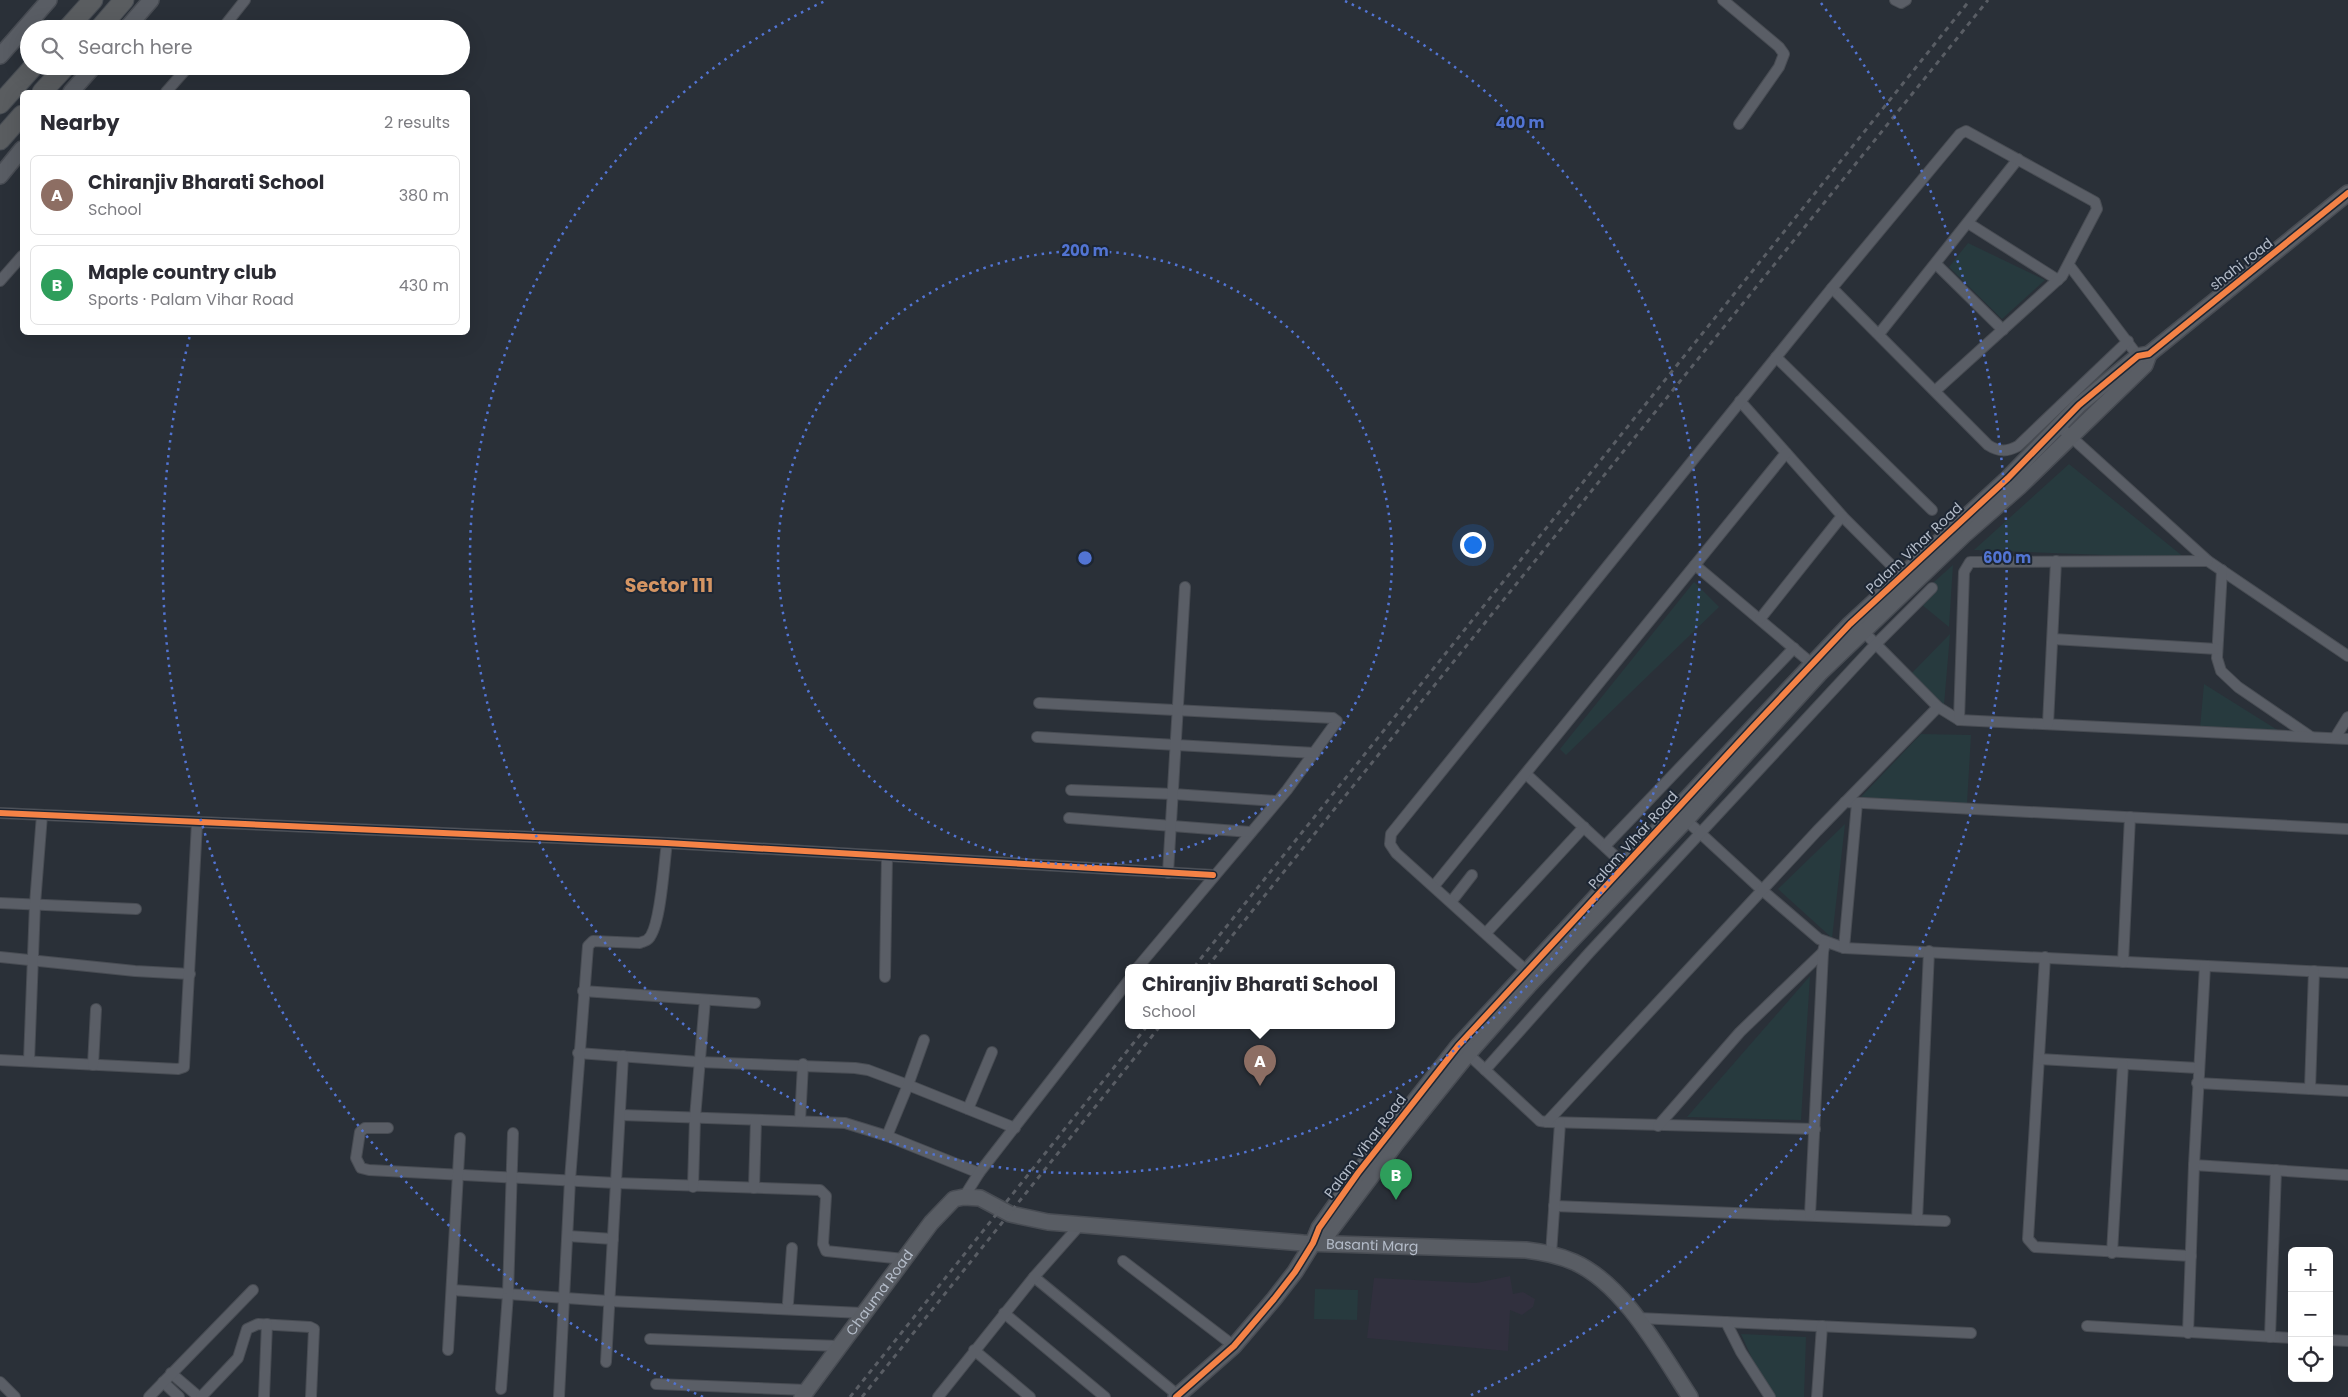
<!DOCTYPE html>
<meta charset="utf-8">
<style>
body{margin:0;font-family:Poppins,sans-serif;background:#f2f2f3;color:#2b2b33}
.controls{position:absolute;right:15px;bottom:15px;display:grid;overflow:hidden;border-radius:8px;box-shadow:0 5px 20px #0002}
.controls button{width:45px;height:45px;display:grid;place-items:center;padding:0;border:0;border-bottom:1px solid #e1e1e2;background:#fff;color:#2b2b33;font:25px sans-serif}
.you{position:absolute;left:1472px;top:544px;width:18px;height:18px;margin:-12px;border:4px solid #fff;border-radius:50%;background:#1a73e8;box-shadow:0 0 0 8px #1a73e833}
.badge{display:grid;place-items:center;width:32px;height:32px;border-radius:50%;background:#b45309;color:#fff;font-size:16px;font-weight:700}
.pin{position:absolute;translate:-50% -41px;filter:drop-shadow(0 1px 2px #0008)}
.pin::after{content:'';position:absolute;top:26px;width:18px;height:15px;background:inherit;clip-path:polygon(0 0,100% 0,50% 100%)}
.popup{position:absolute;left:1125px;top:964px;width:270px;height:65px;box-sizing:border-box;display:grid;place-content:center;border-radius:8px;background:#fff;filter:drop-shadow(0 1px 4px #0005);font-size:16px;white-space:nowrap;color:#7c7c81}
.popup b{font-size:19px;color:#2b2b33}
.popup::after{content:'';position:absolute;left:50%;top:100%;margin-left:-10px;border:10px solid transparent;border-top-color:#fff}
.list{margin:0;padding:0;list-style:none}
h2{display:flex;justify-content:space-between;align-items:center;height:65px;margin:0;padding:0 20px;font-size:21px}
h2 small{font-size:16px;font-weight:400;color:#7c7c81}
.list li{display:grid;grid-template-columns:32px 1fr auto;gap:15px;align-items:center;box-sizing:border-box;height:80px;margin:0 10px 10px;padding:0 10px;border:1px solid #e1e1e2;border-radius:8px}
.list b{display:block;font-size:19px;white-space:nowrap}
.list p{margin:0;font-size:16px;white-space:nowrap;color:#7c7c81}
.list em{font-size:16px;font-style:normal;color:#7c7c81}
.icon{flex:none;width:28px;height:28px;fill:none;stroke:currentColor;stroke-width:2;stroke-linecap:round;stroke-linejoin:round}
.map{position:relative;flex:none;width:2348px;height:1397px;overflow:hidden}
.search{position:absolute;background:#fff;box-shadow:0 5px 20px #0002;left:20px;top:20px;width:450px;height:55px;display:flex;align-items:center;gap:12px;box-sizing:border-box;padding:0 18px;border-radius:28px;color:#7c7c81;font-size:19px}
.panel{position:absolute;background:#fff;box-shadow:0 5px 20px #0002;left:20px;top:90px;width:450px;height:245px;border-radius:8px}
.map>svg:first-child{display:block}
</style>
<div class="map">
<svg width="2348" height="1397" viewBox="0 0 2348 1397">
<rect width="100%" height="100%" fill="#2a3038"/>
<polygon fill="#31303e" points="1510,1276 1513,1294 1523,1292 1535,1299 1533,1307 1522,1315 1510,1310 1508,1351 1367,1338 1374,1278 1476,1283"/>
<g fill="#273a3e">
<polygon points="1968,243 2045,280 2002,319 1949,267"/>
<polygon points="2069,464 2185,558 1974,550"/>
<polygon points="1953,565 1949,627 1915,599"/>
<polygon points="1694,582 1719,607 1566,755 1560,749"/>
<polygon points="1950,634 1944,705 1911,674"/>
<polygon points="2204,684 2279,731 2200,728"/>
<polygon points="1921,734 1971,735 1967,804 1861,797"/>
<polygon points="1845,824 1832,938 1778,889"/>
<polygon points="1810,976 1801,1120 1687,1117"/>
<polygon points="1315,1289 1358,1290 1357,1320 1314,1319"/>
<polygon points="1741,1334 1806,1337 1804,1397 1775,1397 1760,1376"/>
</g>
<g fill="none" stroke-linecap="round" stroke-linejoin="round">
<defs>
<g id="street">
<polyline points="1723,0 1779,47 1784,54 1779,67 1739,124"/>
<polyline points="1895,0 1901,3 1906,0"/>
<polyline points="222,29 245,0"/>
<polyline points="166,92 189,66"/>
<polyline points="1968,223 2058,280"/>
<polyline points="1936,264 2003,330"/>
<polyline points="2069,265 2141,360"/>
<polyline points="0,281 22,256"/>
<path d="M1832,288L1988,445C1999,452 2007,452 2018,446L2128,341"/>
<polyline points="1879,334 2018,159"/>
<polyline points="1776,357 1932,510"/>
<polyline points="1740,401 1844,518 1902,576"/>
<polyline points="2058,425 2208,561 2348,656"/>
<polyline points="1695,565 1817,668"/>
<polyline points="2222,570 2217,658 2221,671 2238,687 2311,737"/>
<polyline points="1760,619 1842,516"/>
<polyline points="1859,627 1938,707 1959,720 2348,739"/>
<polyline points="2053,639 2217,649"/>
<polyline points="1039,703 1333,718 1337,721 1287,790 1138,967"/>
<polyline points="1959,720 1964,572 1970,562 2208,561"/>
<polyline points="2048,724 2056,561"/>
<polyline points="1037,737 1315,753"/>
<polyline points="2335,738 2348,717"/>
<polyline points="1526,774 1630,870"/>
<polyline points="1071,790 1173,794 1276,801"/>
<polyline points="1845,802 2348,829"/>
<polyline points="0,813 667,843 1213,875"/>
<polyline points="1069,818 1250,832"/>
<polyline points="1686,820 1762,890 1819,939 1844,948 2348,973"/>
<polyline points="1605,846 1794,648"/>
<polyline points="1168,873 1185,587"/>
<polyline points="1434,886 1786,453"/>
<polyline points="1451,902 1472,875"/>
<polyline points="0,903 136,909"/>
<polyline points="1486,933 1584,827"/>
<polyline points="1844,948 1857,803"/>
<polyline points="0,957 135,971 190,974"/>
<polyline points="2045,957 2028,1239 2035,1247 2191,1256"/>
<polyline points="2123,962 2130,817"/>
<polyline points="1531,975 1396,853 1390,844 1391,834 1832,288 1960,134 1966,131 2095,202 2097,209 2062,276 1935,391"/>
<polyline points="885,977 887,856"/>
<polyline points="583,991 755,1003"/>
<polyline points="578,1053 699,1062 855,1068 868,1070 908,1085 1015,1128"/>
<polyline points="1468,1054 1540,1121 1547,1122 1815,1129"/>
<polyline points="2039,1059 2198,1068"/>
<polyline points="0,1060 178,1069 184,1067 197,823"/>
<polyline points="29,1061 35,904 42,815"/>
<polyline points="93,1065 96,1009"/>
<polyline points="1485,1070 1589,953 1871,649 1932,588"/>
<polyline points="2197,1083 2348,1091"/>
<polyline points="2310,1089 2314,971"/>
<polyline points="968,1109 992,1052"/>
<polyline points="621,1115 845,1123 887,1136 979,1173"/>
<polyline points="800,1121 803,1064"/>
<polyline points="1547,1122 1817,831 1938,707"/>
<polyline points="1658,1126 1740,1032 1823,952"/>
<polyline points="388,1128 365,1128 360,1132 356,1158 361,1168 369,1170 616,1183 820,1190 826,1196 823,1244 826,1251 904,1259"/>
<polyline points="887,1136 908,1085 924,1040"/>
<polyline points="2194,1165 2348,1175"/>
<polyline points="693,1187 695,1118 705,1000"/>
<polyline points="754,1188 756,1120"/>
<polyline points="964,1197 979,1173 1129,980"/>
<polyline points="1554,1206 1945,1221"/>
<polyline points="1810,1215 1823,952 1825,943"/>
<polyline points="1917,1220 1929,951"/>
<polyline points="568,1236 613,1239"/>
<polyline points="2112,1253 2123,1064"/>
<polyline points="1551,1254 1560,1123"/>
<polyline points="1123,1261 1234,1346"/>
<polyline points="1034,1277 1180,1397"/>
<polyline points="452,1290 609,1301 862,1313"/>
<polyline points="788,1303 792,1248"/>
<polyline points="1004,1313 1105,1397"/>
<polyline points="1638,1318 1971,1333"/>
<polyline points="1726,1322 1741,1352 1770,1397"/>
<polyline points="2087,1326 2292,1338"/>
<polyline points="2188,1333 2194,1165 2205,966"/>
<polyline points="2270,1337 2276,1170"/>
<polyline points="650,1339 839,1346"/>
<polyline points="2329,1340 2348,1341"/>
<polyline points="448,1350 460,1138"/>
<polyline points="974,1350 1030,1397"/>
<polyline points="606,1362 623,1056"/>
<polyline points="171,1373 199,1397"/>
<polyline points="0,1382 15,1397"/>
<polyline points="163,1382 179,1397"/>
<polyline points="656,1384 807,1390"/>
<polyline points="501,1389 508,1294 513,1133"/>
<polyline points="149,1397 253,1290"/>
<polyline points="201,1397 238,1358 247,1329 258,1324 310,1327 314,1329 311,1397"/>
<polyline points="264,1397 267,1324"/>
<path d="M559,1397L570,1180L588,946L593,941L640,943C641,942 646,941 647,940C661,931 664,861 667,843"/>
<polyline points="938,1397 1034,1277 1080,1225"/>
<polyline points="1817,1397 1822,1326"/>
</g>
<g id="secondary">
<polyline points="126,29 151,0"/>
<polyline points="0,56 49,0"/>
<polyline points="71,92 94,66"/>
<polyline points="0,176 22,149"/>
<polyline points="1313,1243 1327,1235 1397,1142 1468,1054 1530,984 1686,820 1821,672 1964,535 2019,487 2145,365 2149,354"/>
<path id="s1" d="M802,1397L931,1223L954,1199L964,1197L980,1198L1010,1214L1048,1222L1303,1243L1526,1250C1543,1252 1558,1255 1574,1262C1624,1284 1661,1353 1690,1397"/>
<polyline points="1176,1397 1234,1346 1274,1299 1295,1272 1313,1243 1319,1228 1358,1173 1458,1046 1752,728 1850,624 2008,478 2079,405 2138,356 2149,354 2348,193"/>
</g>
<g id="highway">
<polyline points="67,29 93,0"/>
<polyline points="99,29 124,0"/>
<polyline points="42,92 66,66"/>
<polyline points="0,104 34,66"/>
<polyline points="0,140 22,115"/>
</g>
</defs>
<use href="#street" stroke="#484c53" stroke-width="12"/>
<use href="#secondary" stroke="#484c53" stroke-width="18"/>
<use href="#highway" stroke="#474c53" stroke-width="21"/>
<use href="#street" stroke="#5a5e66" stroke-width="10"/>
<use href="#secondary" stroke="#595d64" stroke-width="15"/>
<use href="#highway" stroke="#5a5d60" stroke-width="19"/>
<g stroke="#595d64" stroke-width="3" stroke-dasharray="5 5" stroke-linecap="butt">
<polyline points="1194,967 1970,0"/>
<polyline points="1207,967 1988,0"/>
<polyline points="850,1397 1148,1025"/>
<polyline points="862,1397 1161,1025"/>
</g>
<defs>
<g id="cycleway">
<polyline points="0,813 667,843 1213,875"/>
<polyline points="1176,1397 1234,1346 1274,1299 1295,1272 1313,1243 1319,1228 1358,1173 1458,1046 1752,728 1850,624 2008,478 2079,405 2138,356 2149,354 2348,193"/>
</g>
</defs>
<use href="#cycleway" stroke="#1d2633" stroke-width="9"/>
<use href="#cycleway" stroke="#f48246" stroke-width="6"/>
</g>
<g fill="none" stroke="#5274d3" stroke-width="2.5" stroke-dasharray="2.5 5">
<circle cx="1085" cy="558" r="307"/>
<path d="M1345 1A615 615 0 1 1 825 1"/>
<path d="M703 1397A922 922 0 0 1 190 335M1821 3A922 922 0 0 1 1467 1397"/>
</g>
<g text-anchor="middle" stroke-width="4" stroke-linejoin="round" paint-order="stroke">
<g font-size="14" fill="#b4bcc9" stroke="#1d2633">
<text transform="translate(2241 264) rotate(-38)" y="5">shahi road</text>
<text transform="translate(1914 548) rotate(-43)" y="5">Palam Vihar Road</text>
<text transform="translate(1633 840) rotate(-48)" y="5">Palam Vihar Road</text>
<text transform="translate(1365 1146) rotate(-53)" y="5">Palam Vihar Road</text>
<text dy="5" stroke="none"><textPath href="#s1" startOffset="674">Basanti Marg</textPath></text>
<text dy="5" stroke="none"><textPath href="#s1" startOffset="130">Chauma Road</textPath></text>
</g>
<g font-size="19" font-weight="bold" fill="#d59563" stroke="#1d2633">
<text x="669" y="592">Sector 111</text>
</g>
</g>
<circle cx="1085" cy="558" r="8" fill="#5274d3" stroke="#1d2633" stroke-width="2.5"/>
<g font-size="15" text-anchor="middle" font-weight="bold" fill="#5274d3" stroke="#1d2633" stroke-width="4" stroke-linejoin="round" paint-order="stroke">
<text x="1520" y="128">400 m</text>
<text x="1085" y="256">200 m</text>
<text x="2007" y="563">600 m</text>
</g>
</svg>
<div class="controls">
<button>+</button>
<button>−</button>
<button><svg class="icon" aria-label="locate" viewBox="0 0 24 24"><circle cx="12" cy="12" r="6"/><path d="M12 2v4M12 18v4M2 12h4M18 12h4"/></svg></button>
</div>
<div class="you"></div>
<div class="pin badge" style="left:1260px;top:1086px;background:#8d6e63">A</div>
<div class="popup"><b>Chiranjiv Bharati School</b>School</div>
<div class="pin badge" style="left:1396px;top:1200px;background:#2e9e5b">B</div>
<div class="search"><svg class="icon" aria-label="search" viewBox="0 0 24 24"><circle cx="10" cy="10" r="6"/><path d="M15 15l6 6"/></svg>Search here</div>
<section class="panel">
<h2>Nearby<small>2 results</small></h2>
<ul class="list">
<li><span class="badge" style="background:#8d6e63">A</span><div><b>Chiranjiv Bharati School</b><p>School</p></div><em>380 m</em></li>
<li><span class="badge" style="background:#2e9e5b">B</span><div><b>Maple country club</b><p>Sports · Palam Vihar Road</p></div><em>430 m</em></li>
</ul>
</section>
</div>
